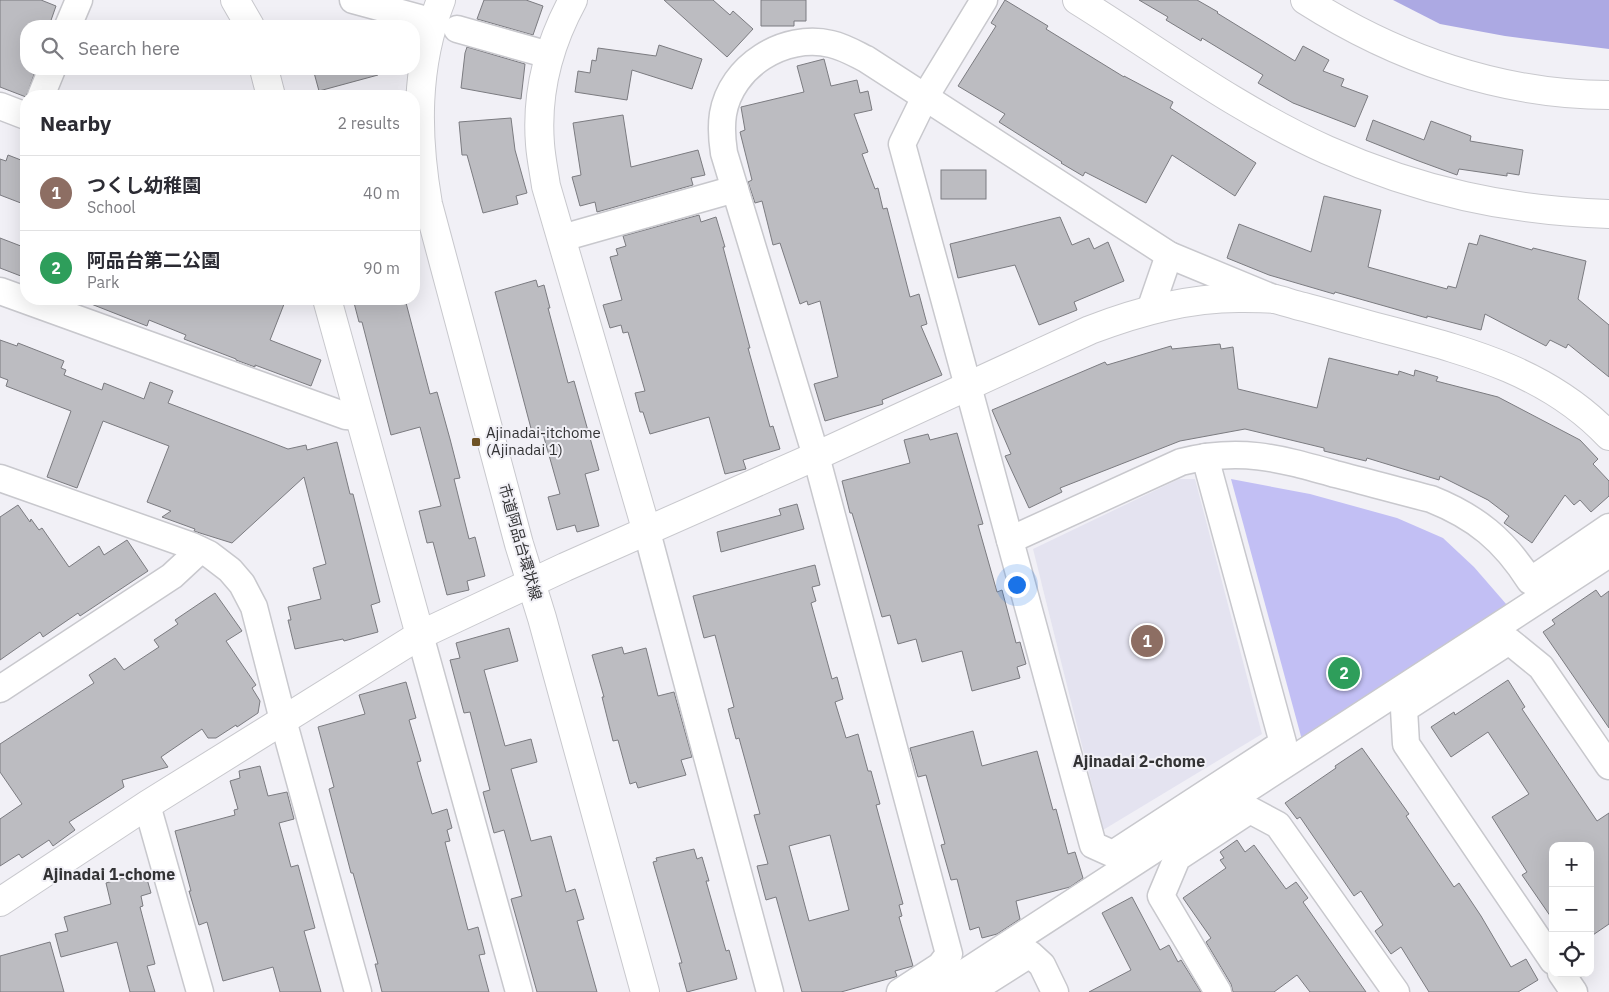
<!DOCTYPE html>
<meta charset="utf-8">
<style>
body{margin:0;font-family:"IBM Plex Sans","Noto Sans JP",sans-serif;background:#f7f7f7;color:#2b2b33}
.controls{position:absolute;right:15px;bottom:15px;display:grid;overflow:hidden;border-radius:10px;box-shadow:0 5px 20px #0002}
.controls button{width:45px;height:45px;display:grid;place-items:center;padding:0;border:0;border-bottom:1px solid #e1e1e2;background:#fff;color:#2b2b33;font:25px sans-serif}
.you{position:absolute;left:1016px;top:584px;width:18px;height:18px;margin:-12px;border:4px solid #fff;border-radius:50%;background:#1a73e8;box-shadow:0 0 0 8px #1a73e833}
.badge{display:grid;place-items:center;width:32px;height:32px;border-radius:50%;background:#0f766e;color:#fff;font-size:16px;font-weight:700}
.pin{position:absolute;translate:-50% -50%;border:2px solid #fff;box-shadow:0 1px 5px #0006}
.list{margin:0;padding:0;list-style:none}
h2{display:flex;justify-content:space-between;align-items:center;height:65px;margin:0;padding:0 20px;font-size:21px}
h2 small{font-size:16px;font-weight:400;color:#7c7c81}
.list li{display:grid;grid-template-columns:32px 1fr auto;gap:15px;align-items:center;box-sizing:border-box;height:75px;padding:0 20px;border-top:1px solid #e1e1e2}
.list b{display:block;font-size:19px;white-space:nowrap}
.list p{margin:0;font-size:16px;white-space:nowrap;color:#7c7c81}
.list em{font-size:16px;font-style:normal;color:#7c7c81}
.icon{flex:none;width:28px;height:28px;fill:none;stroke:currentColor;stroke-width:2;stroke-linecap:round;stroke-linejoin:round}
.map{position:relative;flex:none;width:1609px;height:992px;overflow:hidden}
.search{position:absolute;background:#fff;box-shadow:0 5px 20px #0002;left:20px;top:20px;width:400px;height:55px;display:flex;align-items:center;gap:12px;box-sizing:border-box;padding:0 18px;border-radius:20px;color:#7c7c81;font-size:19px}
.panel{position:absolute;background:#fff;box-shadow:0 5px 20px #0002;left:20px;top:90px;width:400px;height:215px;border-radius:20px}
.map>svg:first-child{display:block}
</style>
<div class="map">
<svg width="1609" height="992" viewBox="0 0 1609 992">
<rect width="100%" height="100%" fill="#f1f0f6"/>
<polygon fill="#e4e3f0" points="1179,479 1195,479 1262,734 1103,830 1033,549"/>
<polygon fill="#c2bff4" points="1231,479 1310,494 1397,518 1443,538 1474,567 1507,605 1302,740"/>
<polygon fill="#aca9e3" points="1393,0 1609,0 1609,49 1505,36 1440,24"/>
<g fill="#bcbcc1" stroke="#7b7b80" fill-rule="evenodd">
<polygon points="0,0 41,0 56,6 49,26 26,26 26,69 36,69 26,97 0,87"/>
<polygon points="484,0 526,0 543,6 533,35 477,19"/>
<polygon points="664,0 713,0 730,15 733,11 753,29 727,57"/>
<polygon points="761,0 806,0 806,21 794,21 794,26 761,26"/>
<polygon points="1005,0 1048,26 1046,29 1124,77 1124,76 1173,102 1170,108 1256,163 1235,196 1172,155 1146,203 1085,172 1083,176 1061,163 1062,162 999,122 1005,114 958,86 996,26 991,23"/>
<polygon points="1139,0 1197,0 1218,12 1217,13 1295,61 1303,46 1329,60 1323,71 1344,79 1341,86 1368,96 1355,127 1293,103 1258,83 1263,75 1202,38 1201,41 1166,20 1168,17"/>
<polygon points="659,45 702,59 692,89 632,70 627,100 575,92 578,71 590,73 592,60 596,61 598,48 656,56"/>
<polygon points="467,47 525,64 521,99 461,88 465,53"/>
<polygon points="824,59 831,86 857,80 860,93 868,91 872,110 854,114 868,152 862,154 875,189 878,188 883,209 887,208 910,297 919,294 927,324 921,326 942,375 882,400 883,404 825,421 814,384 838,377 820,301 808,305 807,301 800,304 780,243 773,245 762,201 755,203 748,182 752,180 740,132 745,130 741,107 804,92 797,66"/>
<polygon points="313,69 377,69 378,75 319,91"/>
<polygon points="623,115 631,167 698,150 705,175 691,178 693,185 597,212 595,202 580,206 572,177 581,175 573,123"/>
<polygon points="511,118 515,150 527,193 516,196 518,204 483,213 467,155 462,155 459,122"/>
<polygon points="1373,120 1424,140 1431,121 1471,136 1470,141 1523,150 1519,175 1507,173 1507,176 1459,169 1457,175 1416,160 1366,140"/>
<polygon points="8,155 26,162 26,205 0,195 0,159 6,161"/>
<rect x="941" y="170" width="45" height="29"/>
<polygon points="1324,196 1381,210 1368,267 1447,289 1448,286 1456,288 1469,243 1477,245 1480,235 1532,250 1533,248 1586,261 1578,299 1609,325 1609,377 1568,344 1566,348 1550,340 1546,346 1485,314 1481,330 1427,316 1427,318 1335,292 1334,294 1269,275 1227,258 1239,224 1311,252"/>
<polygon points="699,215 701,222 716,217 725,247 723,247 750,348 748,348 770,427 773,426 780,449 743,460 746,469 725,474 709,417 650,434 643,412 640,412 635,393 645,391 628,332 623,333 621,325 610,328 603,305 622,300 610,257 618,255 616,249 626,246 623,236"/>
<polygon points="1060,217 1072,245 1089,238 1094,249 1108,242 1124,281 1074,302 1077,310 1039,325 1015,265 958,278 950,244"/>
<polygon points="0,238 26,248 26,278 0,268"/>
<polygon points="536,280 538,287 544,285 550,308 548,308 568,383 574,381 599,470 585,474 599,526 577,532 575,525 557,530 548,497 560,494 543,434 533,436 495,292"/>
<polygon points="81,299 286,299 270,340 321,360 311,386 255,365 255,367 236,360 236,359 184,339 186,335 149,320 147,326 81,300"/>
<polygon points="353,299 405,299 430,394 437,392 450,439 460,478 454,479 469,539 475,537 485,576 467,581 469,590 447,595 433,542 427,543 419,511 441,506 420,427 391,435 362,322 359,322"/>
<polygon points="0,340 17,346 18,343 64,361 61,368 66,370 64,375 102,390 104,383 144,399 150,382 173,391 168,403 288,449 306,445 307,450 337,442 350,494 353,494 380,602 371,605 378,632 344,641 343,639 295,649 288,620 291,620 288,607 321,599 313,568 326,564 304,477 232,543 200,533 194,531 195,529 162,517 171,511 147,502 169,446 103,421 77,488 47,477 71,411 6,386 8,380 0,377"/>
<polygon points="1220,344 1221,349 1233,347 1238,389 1317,408 1329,358 1398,375 1399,371 1414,376 1415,370 1438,377 1436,381 1498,397 1580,440 1598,459 1593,464 1609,481 1609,496 1591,512 1580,500 1574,505 1565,495 1532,543 1504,523 1509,516 1488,500 1440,476 1439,480 1367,458 1366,461 1324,451 1324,448 1245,429 1180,441 1060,488 1062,492 1029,508 1005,456 1011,454 992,410 1105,362 1107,365 1171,346 1172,349"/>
<polygon points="957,433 983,524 978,525 997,592 1002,590 1016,643 1020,642 1026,664 1017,667 1020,678 972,691 962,651 922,662 916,639 898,644 890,615 882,617 864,554 852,513 850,513 842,481 910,463 904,440 928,434 930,440"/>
<polygon points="797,504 804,529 721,552 717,532 781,515 779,509"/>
<polygon points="18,505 30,522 31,519 39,530 42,528 69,567 99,546 104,555 127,540 148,571 80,616 78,613 43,637 40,632 0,660 0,517"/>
<path d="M815,565L820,585L812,587L816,601L811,603L832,679L837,677L843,699L835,702L846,738L858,734L868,771H871L880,804L876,805L903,904L899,905L902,916L899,917L913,966L895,971L897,976L895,977L841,992H802L776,897L766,900L757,866L768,864L754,815L760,814L739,738L736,739L728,709L734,707L715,635L704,638L693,596ZM830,835L849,910L809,921L789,846Z"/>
<polygon points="1596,590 1601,597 1609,591 1609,728 1543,632 1555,624 1552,620"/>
<polygon points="215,593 242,631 226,641 256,685 252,688 260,701 258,713 237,727 236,725 216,738 208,738 202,729 161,757 168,767 122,780 124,787 69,822 75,830 53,846 49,840 22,858 19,854 0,866 0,819 22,804 0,772 0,744 94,683 89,675 115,658 124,670 159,647 154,640 178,624 175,620"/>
<polygon points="509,628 518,661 484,670 505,746 531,739 537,762 511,769 531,841 551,836 566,892 575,889 584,919 577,921 597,992 537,992 511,899 522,896 504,830 494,833 483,792 490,790 470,712 464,713 450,660 460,658 456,643"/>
<polygon points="622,647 624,654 646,648 658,696 674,692 692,757 681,760 686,775 638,788 636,782 630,784 618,740 613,741 602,697 604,697 592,655"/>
<polygon points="1508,680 1525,707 1522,709 1597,821 1609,813 1609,924 1590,937 1590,846 1553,846 1553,920 1522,875 1527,872 1492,817 1529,794 1488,732 1451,757 1431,727 1454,712 1455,715"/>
<polygon points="406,682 416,718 409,720 421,761 417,762 432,814 447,809 452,828 447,830 450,841 445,842 468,930 478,927 485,954 479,955 489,992 382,992 375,964 378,964 353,873 351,873 329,789 334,787 318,727 365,714 359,695"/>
<polygon points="973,731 982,766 1037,751 1053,810 1056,809 1068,854 1075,852 1083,878 1070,887 1016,901 1020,919 997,934 982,938 979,927 970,930 957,879 951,880 941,845 945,844 926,775 918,777 910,748"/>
<polygon points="1362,748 1409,814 1406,816 1454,887 1459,883 1481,916 1511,967 1526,959 1538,980 1518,992 1429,992 1401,947 1391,954 1375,931 1383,925 1361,891 1354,896 1300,817 1297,819 1285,803 1336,768 1335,766"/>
<polygon points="260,766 268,796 287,792 294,819 279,823 291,867 298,865 315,928 304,931 321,992 280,992 273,967 223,981 207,922 199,925 189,891 191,891 175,831 235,815 234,810 238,809 230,781 240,778 239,771"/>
<polygon points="1237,840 1245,852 1254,845 1286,889 1296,882 1308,898 1303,902 1366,992 1310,992 1297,975 1274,992 1233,992 1231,984 1206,942 1211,938 1183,898 1226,868 1220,860 1224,858 1220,852"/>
<polygon points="694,849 697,859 702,857 709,881 706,881 726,951 729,950 737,979 687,992 679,963 682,963 653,862 657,861 656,858"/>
<polygon points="145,872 151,893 141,896 143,906 140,907 155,964 147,966 155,992 130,992 117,942 61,957 55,934 68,931 64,917 111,904 106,883"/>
<polygon points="1132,897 1160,950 1169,945 1178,962 1181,960 1201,992 1089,992 1131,970 1102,913"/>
<polygon points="50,942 64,992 0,992 0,956"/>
</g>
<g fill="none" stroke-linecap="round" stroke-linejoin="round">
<defs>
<g id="street">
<polyline points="353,0 434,22"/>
<polyline points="984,0 925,97 902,144 1093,845 1113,854 1283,743 1205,457"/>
<polyline points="68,26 79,0"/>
<polyline points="457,29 549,55"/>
<polyline points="41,96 52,69"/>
<polyline points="0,106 26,116"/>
<polyline points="562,238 735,189"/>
<polyline points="0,291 346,416 360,417"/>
<polyline points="1150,310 1169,255"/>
<polyline points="0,478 192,546 209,554 230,570 242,584 254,607 283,720 358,992"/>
<polyline points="647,532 770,992"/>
<path d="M1010,540L1181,462C1240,447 1278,458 1335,474C1367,482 1399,491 1431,499C1476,517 1504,540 1530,581L1609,527"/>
<polyline points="420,635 519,992"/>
<polyline points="0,689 172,576 200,550"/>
<polyline points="147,805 200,992"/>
<polyline points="1553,961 1406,744 1404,709 1509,641 1541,667 1609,766"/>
<polyline points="1561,973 1574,992"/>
<path d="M900,992L940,966L949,954L816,456L724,153C722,140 721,127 723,114C731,66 784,33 831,44C844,47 854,53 866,59L1169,255L1273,298"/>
<polyline points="935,992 1609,554"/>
<polyline points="970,992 1030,954 1042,965 1055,992"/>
<polyline points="1218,992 1161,896 1177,858 1250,810 1278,825 1396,992"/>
</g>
<g id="secondary">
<polyline points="235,0 250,26"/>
<path d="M441,0C415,66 416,135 428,204L519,544L542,618L645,992"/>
<path d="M573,0C549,44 536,93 540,144C541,158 544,172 546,186L647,532"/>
<path d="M1077,0C1159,51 1238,110 1327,150C1419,191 1509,211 1609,214"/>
<path d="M1305,0C1396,58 1501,95 1609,95"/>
<polyline points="264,69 271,96"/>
<polyline points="327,299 420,635"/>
<path d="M0,902L147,805L420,635L565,567L816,456L1090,330C1140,311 1191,297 1244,298C1254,298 1265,298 1275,299C1284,301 1294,305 1304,307C1323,312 1343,318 1362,323C1452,348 1542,365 1609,436"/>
</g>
</defs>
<use href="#street" stroke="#c8c8cd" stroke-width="29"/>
<use href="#secondary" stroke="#c8c8cd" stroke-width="30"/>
<use href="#street" stroke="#fff" stroke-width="26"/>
<use href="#secondary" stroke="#fff" stroke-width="28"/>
</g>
<rect fill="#6e5225" stroke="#f1f0f6" stroke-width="2" x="471" y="437" width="10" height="10" rx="2.5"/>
<g text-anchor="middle" stroke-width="4" stroke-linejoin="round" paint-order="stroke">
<g font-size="15" fill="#333335" stroke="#f1f0f6" text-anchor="start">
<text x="486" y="438">Ajinadai-itchome<tspan x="486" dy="17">(Ajinadai 1)</tspan></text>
</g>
<g font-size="15" fill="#333335" stroke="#f1f0f6">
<text transform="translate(520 542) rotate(74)" y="5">市道阿品台環状線</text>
</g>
<g font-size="16" font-weight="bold" fill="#333335" stroke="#f1f0f6">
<text x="1139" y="767">Ajinadai 2-chome</text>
<text x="109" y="880">Ajinadai 1-chome</text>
</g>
</g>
</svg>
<div class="controls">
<button>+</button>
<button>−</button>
<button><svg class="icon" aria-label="locate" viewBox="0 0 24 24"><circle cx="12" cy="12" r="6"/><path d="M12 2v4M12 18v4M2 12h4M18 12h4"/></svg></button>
</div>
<div class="you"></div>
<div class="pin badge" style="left:1147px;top:641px;background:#8d6e63">1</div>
<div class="pin badge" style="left:1344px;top:673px;background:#2e9e5b">2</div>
<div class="search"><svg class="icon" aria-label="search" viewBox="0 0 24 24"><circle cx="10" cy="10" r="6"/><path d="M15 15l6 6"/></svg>Search here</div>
<section class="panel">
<h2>Nearby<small>2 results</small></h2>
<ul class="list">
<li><span class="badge" style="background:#8d6e63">1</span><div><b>つくし幼稚園</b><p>School</p></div><em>40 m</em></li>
<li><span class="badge" style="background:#2e9e5b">2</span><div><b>阿品台第二公園</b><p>Park</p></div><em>90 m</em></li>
</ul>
</section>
</div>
